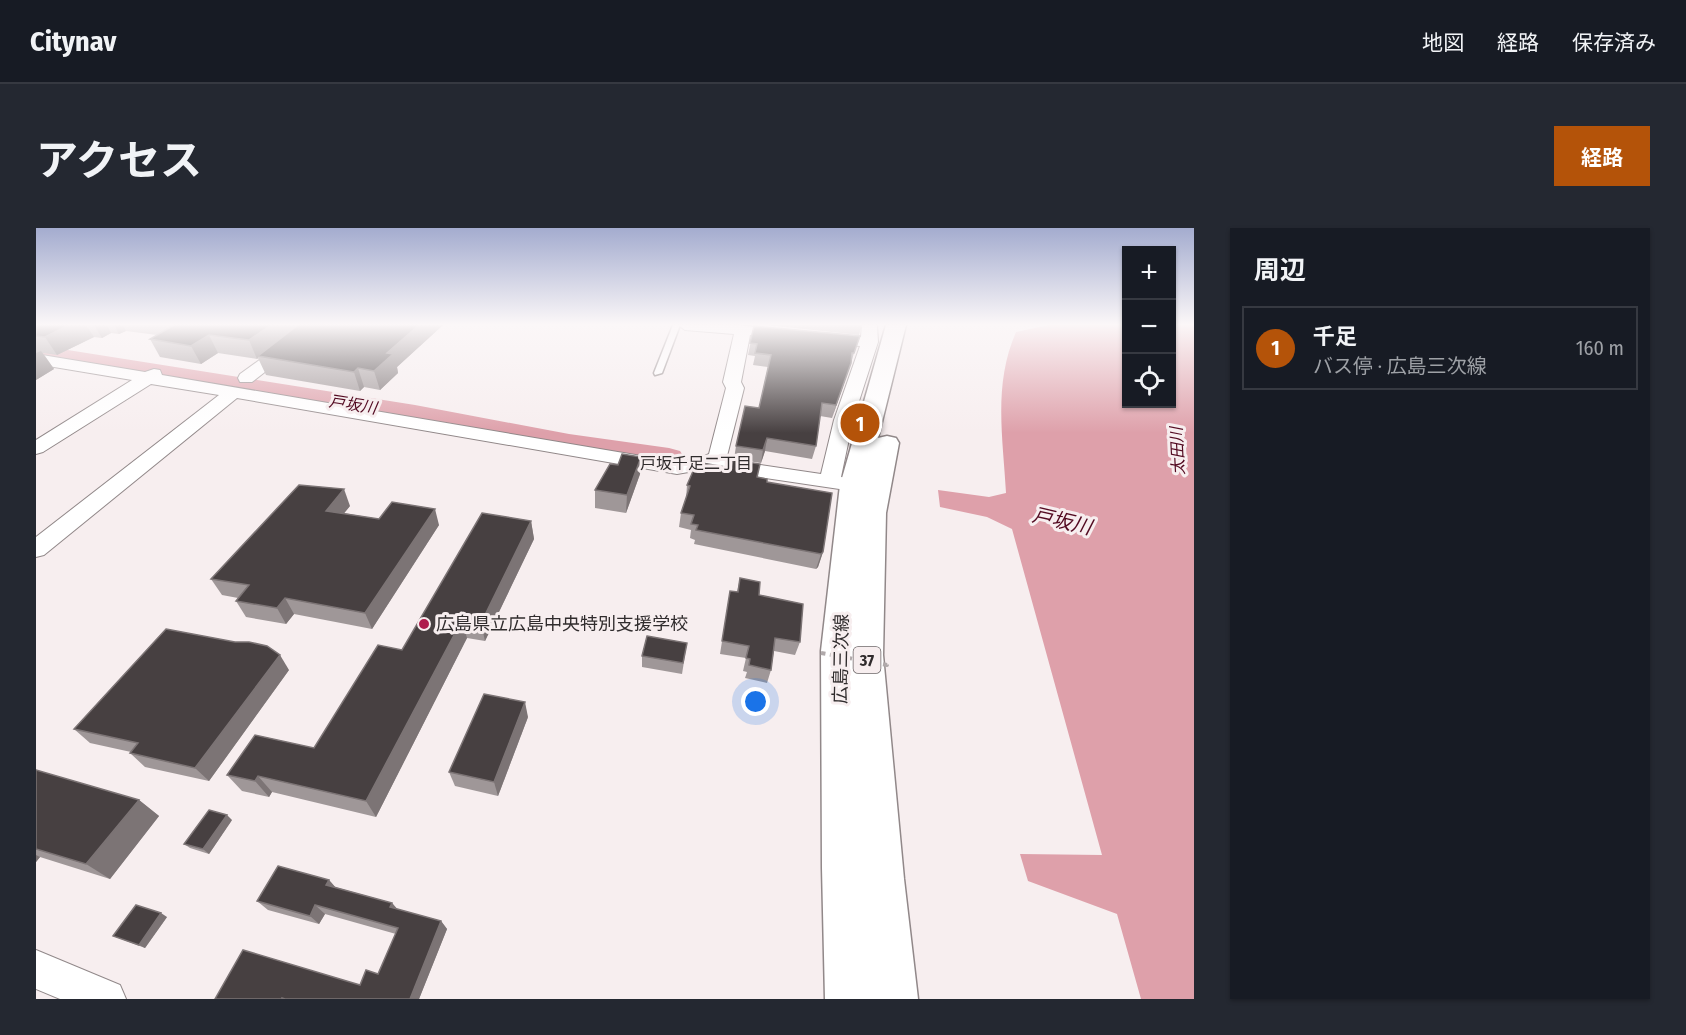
<!DOCTYPE html>
<html lang="ja">
<meta charset="utf-8">
<style>
body{margin:0;font-family:"Fira Sans Condensed","Noto Sans JP",sans-serif;background:#242831;color:#f1f3f6}
.controls{position:absolute;right:18px;top:18px;display:grid;overflow:hidden;border-radius:0px;box-shadow:0 2px 4px #0004}
.controls button{width:54px;height:54px;display:grid;place-items:center;padding:0;border:0;border-bottom:2px solid #363941;background:#171b24;color:#f1f3f6;font:30px sans-serif}
.you{position:absolute;left:720px;top:474px;width:21px;height:21px;margin:-15px;border:4px solid #fff;border-radius:50%;background:#1a73e8;box-shadow:0 0 0 9px #1a73e833}
.badge{display:grid;place-items:center;width:39px;height:39px;border-radius:50%;background:#b45309;color:#fff;font-size:20px;font-weight:700}
.pin{position:absolute;translate:-50% -50%;border:3px solid #fff;box-shadow:0 2px 6px #0006}
.list{margin:0;padding:0;list-style:none}
h2{display:flex;justify-content:space-between;align-items:center;height:78px;margin:0;padding:0 24px;font-size:26px}
h2 small{font-size:20px;font-weight:400;color:#9ea1a6}
.list li{display:grid;grid-template-columns:39px 1fr auto;gap:18px;align-items:center;box-sizing:border-box;height:84px;margin:0 12px 12px;padding:0 12px;border:2px solid #363941;border-radius:0px}
.list b{display:block;font-size:22px;white-space:nowrap}
.list p{margin:0;font-size:20px;white-space:nowrap;color:#9ea1a6}
.list em{font-size:20px;font-style:normal;color:#9ea1a6}
.icon{flex:none;width:33px;height:33px;fill:none;stroke:currentColor;stroke-width:2;stroke-linecap:round;stroke-linejoin:round}
.map{position:relative;flex:none;width:1158px;height:771px;overflow:hidden;border-radius:0px}
header{display:flex;align-items:center;gap:36px;box-sizing:border-box;height:84px;padding:0 30px;background:#171b24;border-bottom:2px solid #363941}
header strong{font-size:28px}
nav{display:flex;gap:33px;margin-inline-start:auto;font-size:21px}
.intro{display:flex;align-items:center;justify-content:space-between;box-sizing:border-box;height:144px;padding:0 36px}
h1{margin:0;font-size:42px}
.button{padding:15px 27px;border-radius:0px;background:#b45309;color:#fff;font-size:21px;font-weight:700}
main{display:flex;gap:36px;padding:0 36px}
aside{flex:1;background:#171b24;border-radius:0px;box-shadow:0 2px 4px #0004}
.map>svg:first-child{display:block}
</style>
<header>
<strong>Citynav</strong>
<nav><a>地図</a><a>経路</a><a>保存済み</a></nav>
</header>
<div class="intro"><h1>アクセス</h1><a class="button">経路</a></div>
<main>
<div class="map">
<svg width="1158" height="771" viewBox="0 0 1158 771">
<rect width="100%" height="100%" fill="#f7eeef"/>
<path fill="#dea0aa" d="M1013,97H1090V176H1136V97H1158V771H1105L1081,686L992,653L984,626L1066,627L976,301L951,289L904,279L902,262L953,269L970,265C967,209 957,157 980,104Z"/>
<g fill="none" stroke-linecap="round" stroke-linejoin="round">
<polygon fill="#dea0aa" fill-rule="evenodd" points="0,117 379,177 533,206 633,220 644,223 648,229 644,235 633,238 533,224 379,193 0,131"/>
<defs>
<polygon id="lane" points="637,97 644,97 626,145 619,147 618,145"/>
<g id="street">
<polygon points="272,97 289,97 216,154 204,154 202,150 204,146"/>
<polygon points="642,97 702,97 755,103 758,106 750,111 714,107 705,154 708,160 690,232 785,246 798,192 824,118 789,115 781,110 789,105 825,109 826,97 841,97 842,114 817,192 805,249 844,255 847,260 844,265 837,266 670,241 641,246 201,170 8,327 0,329 0,309 183,167 115,156 7,224 0,226 0,212 96,152 0,136 0,126 109,144 118,141 124,142 126,147 641,234 665,230 673,226 690,160 687,154 698,106 649,102"/>
<polygon points="0,722 84,757 90,771 24,771 0,761"/>
</g>
<polygon id="primary" points="850,97 870,97 842,210 851,208 860,210 863,215 850,285 847,427 868,651 882,771 789,771 786,640 785,423 804,257"/>
</defs>
<use href="#lane" stroke="#918889" stroke-width="3"/>
<use href="#street" stroke="#918889" stroke-width="2"/>
<use href="#primary" stroke="#918889" stroke-width="3"/>
<use href="#lane" fill="#fff" fill-rule="evenodd"/>
<use href="#street" fill="#fff" fill-rule="evenodd"/>
<use href="#primary" fill="#fff" fill-rule="evenodd"/>
<polyline stroke="#b0a9aa" stroke-width="4" stroke-dasharray="4.5 4.5" stroke-linecap="butt" points="785,425 851,437 851,434"/>
</g>
<g fill="#9f9798">
<polygon points="0,97 407,97 361,139 362,145 344,162 328,159 324,163 230,147 222,130 221,131 182,125 165,136 124,129 114,111 121,107 90,103 83,106 75,105 66,110 58,109 21,127 7,125 18,141 0,152"/>
<polygon points="731,97 826,97 823,107"/>
<polygon points="718,98 824,108 796,190 784,188 780,218 776,231 729,223 725,235 698,231 700,218 723,180 732,139 717,137 719,128 712,127"/>
<polygon points="605,229 604,246 590,285 559,280 559,262 582,237"/>
<polygon points="721,249 731,254 787,324 782,339 780,341 658,316 659,312 654,310 655,302 643,299 645,285 650,271 651,257"/>
<polygon points="314,278 308,285 343,291 403,297 336,401 258,386 250,396 210,389 200,373 202,370 186,367 175,351"/>
<polygon points="495,293 498,311 449,413 431,410 340,589 236,564 233,569 206,563 191,547 278,520 366,422"/>
<polygon points="704,350 723,367 764,414 759,427 738,423 735,442 731,455 709,450 711,444 707,443 710,430 684,426 692,376 701,364"/>
<polygon points="651,415 646,446 606,439 606,428"/>
<polygon points="253,442 173,553 109,539 94,525 95,524 54,515 38,501"/>
<polygon points="492,489 462,568 419,558 413,544"/>
<polygon points="0,542 103,572 123,588 74,651 4,629 0,634"/>
<polygon points="196,592 173,626 154,620 148,616"/>
<polygon points="242,638 293,652 299,659 356,675 361,681 405,693 411,701 383,771 179,771 207,722 324,757 330,742 342,746 360,706 289,686 283,696 232,682 221,673"/>
<polygon points="131,689 109,720 77,708"/>
</g>
<g fill="#7c7475">
<polygon points="33,97 50,97 58,109 21,127 9,109"/>
<polygon points="58,97 71,97 75,105 66,110"/>
<polygon points="78,97 87,97 90,103 83,106"/>
<polygon points="235,97 266,97 222,128 222,130 221,131 213,112"/>
<polygon points="383,97 407,97 361,139 362,145 344,162 338,143 351,125"/>
<polygon points="173,107 182,125 165,136 155,118"/>
<polygon points="5,123 18,141 0,152 0,125"/>
<polygon points="815,135 811,147 796,190 800,177"/>
<polygon points="322,140 328,159 324,163 318,144"/>
<polygon points="731,210 729,223 725,235 727,222"/>
<polygon points="605,229 604,246 590,285 591,267"/>
<polygon points="308,261 314,278 297,299 290,283"/>
<polygon points="399,281 403,297 336,401 329,385"/>
<polygon points="495,293 498,311 449,413 445,395"/>
<polygon points="787,324 782,339 780,341 785,326"/>
<polygon points="249,370 258,386 250,396 241,380"/>
<polygon points="426,392 431,410 340,589 330,573"/>
<polygon points="244,427 253,442 173,553 159,540"/>
<polygon points="489,474 492,489 462,568 458,554"/>
<polygon points="222,548 236,564 233,569 219,553"/>
<polygon points="103,572 123,588 74,651 50,636"/>
<polygon points="191,587 196,592 173,626 167,621"/>
<polygon points="0,627 4,629 0,634"/>
<polygon points="293,652 301,661 290,657"/>
<polygon points="356,675 363,683 354,679"/>
<polygon points="279,677 289,686 283,696 274,688"/>
<polygon points="125,685 131,689 109,720 103,717"/>
<polygon points="405,693 411,701 383,771 374,771"/>
</g>
<g fill="#474041" stroke="#7c7475" stroke-width="1.5">
<polygon points="0,97 33,97 9,109 0,108"/>
<polygon points="138,97 235,97 213,112 173,107 155,118 114,111"/>
<polygon points="262,97 383,97 351,125 357,126 338,143 322,140 318,144 222,128"/>
<polygon points="718,98 824,108 818,125 816,125 815,135 800,177 786,175 780,218 731,210 727,222 700,218 709,178 723,180 735,127 719,125 721,116 714,115"/>
<polygon points="586,226 605,229 591,267 559,262 574,236 582,237"/>
<polygon points="697,232 724,236 721,249 731,251 731,254 796,265 787,324 785,326 660,302 662,297 655,296 658,287 645,285 654,258 651,257 661,234 695,240"/>
<polygon points="263,257 308,261 290,283 343,291 356,274 399,281 329,385 249,370 241,380 200,373 213,357 175,351"/>
<polygon points="446,285 495,293 445,395 426,392 330,573 222,548 219,553 191,547 219,507 278,520 342,417 366,422"/>
<polygon points="704,350 724,354 723,367 767,376 764,414 739,410 735,442 713,437 714,431 710,430 713,418 686,413 694,363 702,364"/>
<polygon points="130,401 199,414 213,414 231,418 244,427 159,540 94,525 102,515 38,501"/>
<polygon points="611,408 651,415 647,435 606,428"/>
<polygon points="448,466 489,474 458,554 413,544"/>
<polygon points="0,542 103,572 50,636 0,621"/>
<polygon points="173,582 191,587 167,621 148,616"/>
<polygon points="242,638 293,652 290,657 356,675 354,679 405,693 374,771 249,771 246,770 246,771 179,771 207,722 324,757 330,742 342,746 362,700 279,677 274,688 221,673"/>
<polygon points="100,677 125,685 103,717 77,708"/>
</g>
<linearGradient id="sky" x2="0" y2="1"><stop stop-color="#a4accf"/><stop offset="0.47" stop-color="#fbf7f8"/><stop offset="1" stop-color="#fbf7f8" stop-opacity="0"/></linearGradient>
<rect width="1158" height="205" fill="url(#sky)"/>
<circle fill="#ae1c4c" stroke="#f7eeef" stroke-width="2" cx="388" cy="396" r="6"/>
<g text-anchor="middle" stroke-width="6" stroke-linejoin="round" paint-order="stroke">
<g font-size="16" font-style="italic" fill="#530a21" stroke="#f7eeef">
<text transform="translate(317 176) rotate(9)" y="6">戸坂川</text>
<text transform="translate(1141 223) rotate(-93)" y="6">太田川</text>
</g>
<g font-size="16" fill="#302c2d" stroke="#f7eeef">
<text x="660" y="241">戸坂千足二丁目</text>
</g>
<rect fill="#f7eeef" stroke="#6c6667" stroke-width="1.5" x="817.5" y="419" width="27" height="26" rx="4.5"/>
<g font-size="16" font-weight="bold" fill="#302c2d">
<text x="831" y="438">37</text>
</g>
<g font-size="18" fill="#302c2d" stroke="#f7eeef" text-anchor="start">
<text x="400" y="402">広島県立広島中央特別支援学校</text>
</g>
<g font-size="18" fill="#302c2d" stroke="#f7eeef">
<text transform="translate(805 431) rotate(-89)" y="6">広島三次線</text>
</g>
<g font-size="20" font-style="italic" fill="#530a21" stroke="#f7eeef">
<text transform="translate(1026 293) rotate(13)" y="7">戸坂川</text>
</g>
</g>
</svg>
<div class="controls">
<button>+</button>
<button>−</button>
<button><svg class="icon" aria-label="locate" viewBox="0 0 24 24"><circle cx="12" cy="12" r="6"/><path d="M12 2v4M12 18v4M2 12h4M18 12h4"/></svg></button>
</div>
<div class="you"></div>
<div class="pin badge" style="left:824px;top:195px">1</div>
</div>
<aside>
<h2>周辺<small></small></h2>
<ul class="list">
<li><span class="badge">1</span><div><b>千足</b><p>バス停 · 広島三次線</p></div><em>160 m</em></li>
</ul>
</aside>
</main>
